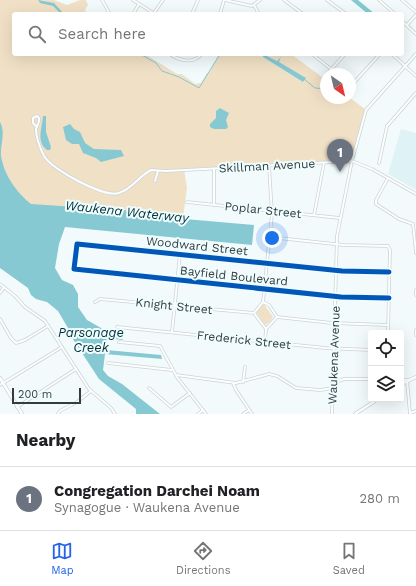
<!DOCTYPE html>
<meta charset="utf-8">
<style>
body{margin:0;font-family:"Work Sans",sans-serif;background:#f2f2f2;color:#202124}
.controls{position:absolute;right:12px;bottom:12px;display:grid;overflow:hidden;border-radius:4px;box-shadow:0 4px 16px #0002}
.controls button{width:36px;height:36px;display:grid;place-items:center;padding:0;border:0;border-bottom:1px solid #e0e0e0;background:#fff;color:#202124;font:20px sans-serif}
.compass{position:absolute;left:320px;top:68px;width:36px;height:36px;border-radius:50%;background:#fff;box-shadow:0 4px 16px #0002;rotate:146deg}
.scale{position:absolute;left:12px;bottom:10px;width:69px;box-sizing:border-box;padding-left:4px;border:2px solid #343d3e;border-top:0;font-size:11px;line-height:14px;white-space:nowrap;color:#343d3e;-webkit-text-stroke:3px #effdff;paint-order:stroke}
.you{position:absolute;left:272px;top:238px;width:14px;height:14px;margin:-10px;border:3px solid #fff;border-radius:50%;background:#1a73e8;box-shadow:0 0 0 6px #1a73e833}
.badge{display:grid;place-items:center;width:26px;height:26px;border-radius:50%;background:#2563eb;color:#fff;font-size:13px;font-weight:700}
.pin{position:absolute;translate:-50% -33px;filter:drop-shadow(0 1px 2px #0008)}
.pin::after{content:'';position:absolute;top:21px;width:14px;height:12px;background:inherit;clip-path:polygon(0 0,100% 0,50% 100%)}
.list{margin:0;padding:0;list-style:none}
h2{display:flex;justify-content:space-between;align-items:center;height:52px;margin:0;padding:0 16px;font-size:17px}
h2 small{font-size:13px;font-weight:400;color:#757577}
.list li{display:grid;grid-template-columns:26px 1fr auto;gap:12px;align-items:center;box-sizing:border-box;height:64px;padding:0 16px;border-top:1px solid #e0e0e0}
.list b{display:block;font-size:15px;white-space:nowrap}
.list p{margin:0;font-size:13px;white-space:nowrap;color:#757577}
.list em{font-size:13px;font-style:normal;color:#757577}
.icon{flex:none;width:22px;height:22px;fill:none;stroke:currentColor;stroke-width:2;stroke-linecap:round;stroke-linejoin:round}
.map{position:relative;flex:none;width:416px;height:414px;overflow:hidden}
.search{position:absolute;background:#fff;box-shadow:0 4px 16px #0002;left:12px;right:12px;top:12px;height:44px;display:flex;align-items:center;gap:10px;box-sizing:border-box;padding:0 14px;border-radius:4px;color:#757577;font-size:15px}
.sheet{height:116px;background:#fff}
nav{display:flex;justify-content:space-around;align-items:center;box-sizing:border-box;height:56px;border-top:1px solid #e0e0e0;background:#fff;font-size:11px;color:#757577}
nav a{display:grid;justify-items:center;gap:2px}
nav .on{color:#2563eb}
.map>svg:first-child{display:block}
</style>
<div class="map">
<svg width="416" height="414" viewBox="0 0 416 414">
<rect width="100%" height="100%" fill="#f2fafc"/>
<polygon fill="#dff3f6" points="401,129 416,133 416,190 388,174"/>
<g fill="#f0e0c6" fill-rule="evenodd">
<path d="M0,0H54L67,5L80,0H86L88,5L85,10L87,14H14V54H145L177,74H182L195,84L201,83L207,73H209L219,54H291L326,80V98H350L365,109L351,161L271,164L184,170L187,187L183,218L31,205L13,193L0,158ZM263,54L277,61L281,57L279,62L305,79L303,82L263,57Z"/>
<polygon points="264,304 273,317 269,323 265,325 256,312 261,305"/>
</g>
<g fill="#86c9d3">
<polygon points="38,0 54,3 64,14 61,14 53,6 40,3"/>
<polygon points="351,0 358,0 375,14 368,14"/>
<polygon points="263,54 277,61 281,57 279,62 306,78 303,82 263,57"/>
<polygon points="220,108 229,113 226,120 228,127 226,129 214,129 210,127 210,124 216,118 216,111"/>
<path d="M43,116H46V132L51,147L50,150H47C36,141 42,129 43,116Z"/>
<path d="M0,122C6,133 0,145 1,156C4,175 17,193 31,204L151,212L185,219L254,225L252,245L65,227L59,244L55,268L62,280L73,285L78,294V307L87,320L101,328L107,336L121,337L123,340L107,338L106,350L161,355L162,359L105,354L103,370L108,376L122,384L160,414H136V409L99,379L67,330L68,328L58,311L47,302L36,299L31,295L28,288L0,268Z"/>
<polygon points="70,124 74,129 80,132 85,143 94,149 121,150 124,156 101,162 96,158 83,153 79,144 72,144 66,140 63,127"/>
</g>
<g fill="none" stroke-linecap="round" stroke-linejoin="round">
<g stroke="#86c9d3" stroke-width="1">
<polyline points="140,54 156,63 162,71 179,77 199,88 220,54"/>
<polyline points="304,79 315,88 326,89"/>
</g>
<defs>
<g id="street">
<polyline points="102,0 110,14"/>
<polyline points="133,0 155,14"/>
<polyline points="225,0 252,6 260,0"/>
<polyline points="284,0 303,14"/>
<polyline points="327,0 346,14"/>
<polyline points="379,0 395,14"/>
<polyline points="402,0 416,12"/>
<polyline points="254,5 259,14"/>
<polyline points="154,13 163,0"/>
<polyline points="133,14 139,4"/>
<polyline points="192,14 198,0"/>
<polyline points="220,14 224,0"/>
<polyline points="402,21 416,34"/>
<polyline points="407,25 416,15"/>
<path d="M170,54C179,61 194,64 202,54"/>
<polyline points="312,54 331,69"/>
<polyline points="392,54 416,76"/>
<polyline points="327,74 345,54"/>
<polyline points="350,87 380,54"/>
<path d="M37,127L33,123V118L37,116L39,118C40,123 37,125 36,129C36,138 40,148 44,156C51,169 104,198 119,193C132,189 139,176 151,170L166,171L352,161L372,169L416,194"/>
<polyline points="379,163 387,126 416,93"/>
<polyline points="388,178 376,200 376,204 399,219 413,224 416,253"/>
<polyline points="155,181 158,171"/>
<polyline points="187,202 340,218"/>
<polyline points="214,205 214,169"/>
<polyline points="314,215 324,163"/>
<polyline points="269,237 344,245 388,246 390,250 388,333"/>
<polyline points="0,284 15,296 25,307 45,321 89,389 111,408 115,414"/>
<polyline points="416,290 416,295"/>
<polyline points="0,293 4,287"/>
<polyline points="389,298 341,297 74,269 77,244 342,271 389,272"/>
<polyline points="95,302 100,299 254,313"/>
<polyline points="263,302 272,214 269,166"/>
<polyline points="254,313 263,302 269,305 277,317"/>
<polyline points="254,313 266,329 265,342"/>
<polyline points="277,317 332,323 388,325"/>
<polyline points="0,319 11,338 16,343 25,340 48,326"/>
<polyline points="117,327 326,348 371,350"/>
<polyline points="266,329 277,317"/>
<polyline points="416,330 416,335"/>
<polyline points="172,332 180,254"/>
<polyline points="119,342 160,346 176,375 236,383 269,374 277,376 296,388 320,390 333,388"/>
<polyline points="108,363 172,370"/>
<polyline points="176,376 206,414"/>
<polyline points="401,379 407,380 410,414"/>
<polyline points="243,382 245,367"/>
<polyline points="233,383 236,390 252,414"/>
<polyline points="333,383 344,379 371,379"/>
<polyline points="0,385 62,347"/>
<polyline points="149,388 171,407 190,393"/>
<polyline points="17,407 76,369"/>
<polyline points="410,413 416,411"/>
<polyline points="58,414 60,411 77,402 91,391"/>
<polyline points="198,414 203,410"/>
<polyline points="243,414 249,410"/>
<polyline points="332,414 337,236 352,161 366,110 416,54"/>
</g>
<g id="secondary">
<polyline points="0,378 22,414"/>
<polyline points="401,384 416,377"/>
<polyline points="355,414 378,399"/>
</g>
</defs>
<use href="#street" stroke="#ccd4d5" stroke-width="3.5"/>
<use href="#secondary" stroke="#ccd4d5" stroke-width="4"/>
<use href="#street" stroke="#fdfeff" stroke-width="2"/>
<use href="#secondary" stroke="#fdfeff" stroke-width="2.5"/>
<defs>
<polyline id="cycleway" points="389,298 341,297 74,269 77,244 342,271 389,272"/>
</defs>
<use href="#cycleway" stroke="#effdff" stroke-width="8"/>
<use href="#cycleway" stroke="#0057b8" stroke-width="5"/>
</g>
<g text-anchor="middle" stroke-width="4" stroke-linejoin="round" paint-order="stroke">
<g font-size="12" fill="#343d3e" stroke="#effdff">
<text transform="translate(267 166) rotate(-3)" y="4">Skillman Avenue</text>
<text transform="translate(263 210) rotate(6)" y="4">Poplar Street</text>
<text transform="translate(197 246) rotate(6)" y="4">Woodward Street</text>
<text transform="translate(234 276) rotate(6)" y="4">Bayfield Boulevard</text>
<text transform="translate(174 306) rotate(6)" y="4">Knight Street</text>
<text transform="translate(244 340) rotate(6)" y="4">Frederick Street</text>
<text transform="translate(334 355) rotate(-88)" y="4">Waukena Avenue</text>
</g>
<g font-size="13" font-style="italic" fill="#023137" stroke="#effdff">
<text transform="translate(127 211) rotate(6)" y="5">Waukena Waterway</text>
<text x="91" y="337">Parsonage<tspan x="91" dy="15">Creek</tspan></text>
</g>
</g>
</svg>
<div class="controls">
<button><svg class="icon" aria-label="locate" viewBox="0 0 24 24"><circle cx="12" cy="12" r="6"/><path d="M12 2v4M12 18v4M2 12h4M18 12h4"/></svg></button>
<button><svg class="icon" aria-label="layers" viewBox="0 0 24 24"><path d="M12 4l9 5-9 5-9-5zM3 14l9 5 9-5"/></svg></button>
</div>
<svg class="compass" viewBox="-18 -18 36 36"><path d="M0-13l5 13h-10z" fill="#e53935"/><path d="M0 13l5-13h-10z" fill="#757577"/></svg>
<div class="scale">200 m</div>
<div class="you"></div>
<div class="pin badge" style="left:340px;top:172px;background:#6b7280">1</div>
<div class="search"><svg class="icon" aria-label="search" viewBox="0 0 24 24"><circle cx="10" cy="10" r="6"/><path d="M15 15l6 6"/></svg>Search here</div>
</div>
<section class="sheet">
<h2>Nearby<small></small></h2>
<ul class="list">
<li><span class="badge" style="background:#6b7280">1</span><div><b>Congregation Darchei Noam</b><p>Synagogue · Waukena Avenue</p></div><em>280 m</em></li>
</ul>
</section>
<nav>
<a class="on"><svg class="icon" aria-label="map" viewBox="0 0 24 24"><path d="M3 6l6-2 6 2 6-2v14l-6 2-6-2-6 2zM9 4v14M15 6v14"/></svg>Map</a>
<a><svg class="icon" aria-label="directions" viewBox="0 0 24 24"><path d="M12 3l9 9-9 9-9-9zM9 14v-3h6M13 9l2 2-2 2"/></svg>Directions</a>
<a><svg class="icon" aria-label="saved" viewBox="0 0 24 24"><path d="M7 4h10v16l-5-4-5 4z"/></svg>Saved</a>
</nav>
